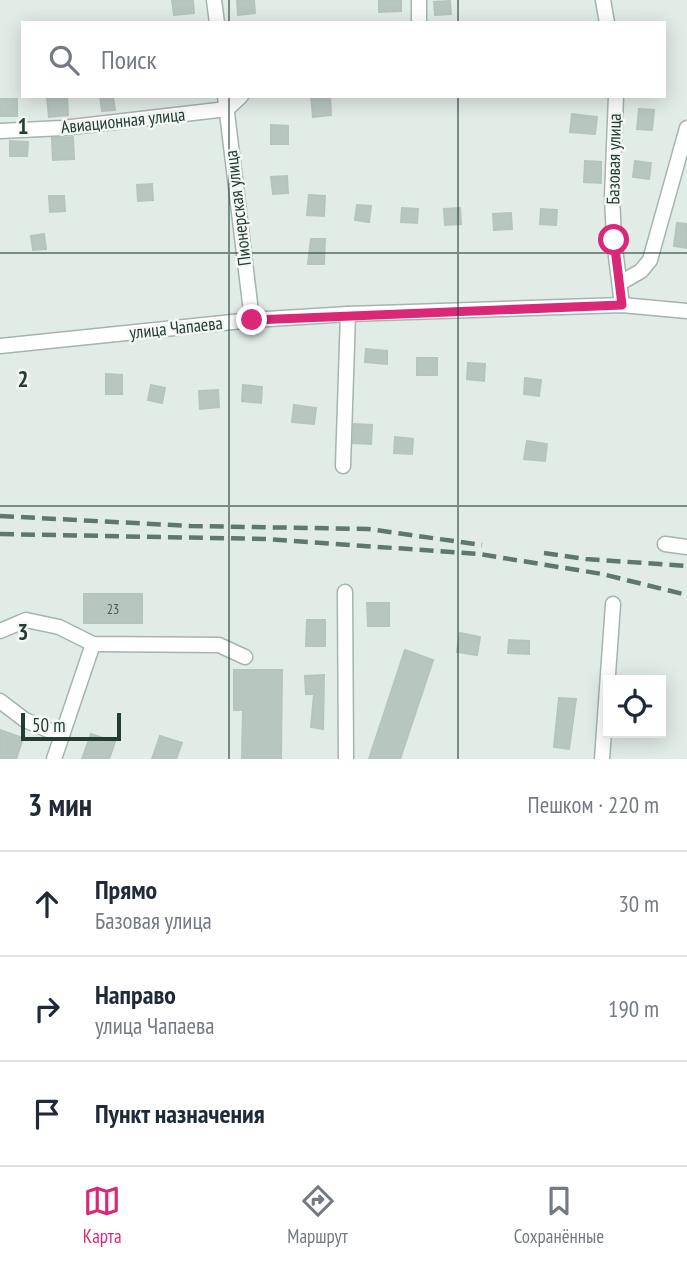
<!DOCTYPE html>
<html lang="ru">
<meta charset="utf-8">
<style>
body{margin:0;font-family:"PT Sans Narrow",sans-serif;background:#f2f2f3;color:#1f2937}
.controls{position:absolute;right:21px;bottom:21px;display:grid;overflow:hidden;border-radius:0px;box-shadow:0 4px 18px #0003}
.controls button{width:63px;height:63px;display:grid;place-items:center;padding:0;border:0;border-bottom:2px solid #e0e1e3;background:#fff;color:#1f2937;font:35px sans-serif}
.scale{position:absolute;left:21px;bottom:18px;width:100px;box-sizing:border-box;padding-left:7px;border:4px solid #233c34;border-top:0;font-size:19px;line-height:24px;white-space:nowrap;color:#233c34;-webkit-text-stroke:5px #f3f8f5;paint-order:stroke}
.stop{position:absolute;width:21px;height:21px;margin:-16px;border:5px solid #db2777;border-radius:50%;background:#fff}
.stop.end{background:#db2777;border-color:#fff;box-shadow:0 2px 7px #0008}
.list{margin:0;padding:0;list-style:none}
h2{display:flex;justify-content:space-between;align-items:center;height:91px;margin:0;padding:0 28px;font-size:30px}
h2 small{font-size:23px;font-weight:400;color:#747a83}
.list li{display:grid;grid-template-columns:46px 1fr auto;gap:21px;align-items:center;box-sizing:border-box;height:105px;padding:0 28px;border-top:2px solid #e0e1e3}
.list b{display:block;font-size:26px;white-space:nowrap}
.list p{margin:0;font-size:23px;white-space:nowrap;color:#747a83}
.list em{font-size:23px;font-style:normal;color:#747a83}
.icon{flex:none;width:38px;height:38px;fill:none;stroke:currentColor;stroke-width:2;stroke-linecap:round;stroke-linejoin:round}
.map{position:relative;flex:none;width:687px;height:759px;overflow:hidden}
.search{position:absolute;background:#fff;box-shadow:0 4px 18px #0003;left:21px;right:21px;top:21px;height:77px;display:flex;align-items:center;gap:18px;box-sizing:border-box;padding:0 24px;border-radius:0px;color:#747a83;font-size:26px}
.sheet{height:406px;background:#fff}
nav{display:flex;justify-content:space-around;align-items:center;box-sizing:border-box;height:98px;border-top:2px solid #e0e1e3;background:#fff;font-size:19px;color:#747a83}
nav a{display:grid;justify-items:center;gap:4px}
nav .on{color:#db2777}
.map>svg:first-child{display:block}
</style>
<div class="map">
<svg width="687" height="759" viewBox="0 0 687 759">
<rect width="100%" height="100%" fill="#e2ece7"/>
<g fill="#b8c6c0" stroke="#b5c5bd" stroke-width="2">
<polygon points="172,0 193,0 194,13 174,15"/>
<polygon points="237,0 254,0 255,13 238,15"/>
<polygon points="379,0 401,0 401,11 379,12"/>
<polygon points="450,1 451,14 435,15 434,2"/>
<polygon points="67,96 68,115 49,117 47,98"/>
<polygon points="100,96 113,96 115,110 102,111"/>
<polygon points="311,96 330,96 331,115 313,117"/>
<rect x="0" y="99" width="17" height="17"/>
<polygon points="639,109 654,110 652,130 637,129"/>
<polygon points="572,114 597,117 595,134 570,132"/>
<polygon points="271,125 288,126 288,144 271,144"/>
<polygon points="73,137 74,159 53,160 52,138"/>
<polygon points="10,141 28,142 27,156 10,156"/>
<polygon points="585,161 601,162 601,183 584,182"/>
<polygon points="635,161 651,163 649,179 633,177"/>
<polygon points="287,176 288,193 273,194 271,177"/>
<polygon points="152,184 153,200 138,201 137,185"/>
<polygon points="309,195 325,196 324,216 307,215"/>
<polygon points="49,196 64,196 65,211 50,212"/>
<polygon points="357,205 371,206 369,222 355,220"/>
<polygon points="402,208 418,209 417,223 401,222"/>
<polygon points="460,208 461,224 445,225 444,209"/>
<polygon points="541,209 557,210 556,225 540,224"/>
<polygon points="511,213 512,229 494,230 493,214"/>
<polygon points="677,223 687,224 687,248 674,246"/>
<polygon points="44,234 46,249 33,250 31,236"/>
<polygon points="311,239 325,239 324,264 308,264"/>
<polygon points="366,349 387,351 387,364 365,362"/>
<rect x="417" y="358" width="20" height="17"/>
<polygon points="468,363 485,364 484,381 467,379"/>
<polygon points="106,374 122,375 122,394 106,394"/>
<polygon points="525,378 541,380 539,396 524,394"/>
<polygon points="151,385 165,388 162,403 148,400"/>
<polygon points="243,385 262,387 261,403 242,401"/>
<polygon points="218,390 219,407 200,409 199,391"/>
<polygon points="294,405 316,408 314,424 292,422"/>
<polygon points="354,424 372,425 371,444 353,443"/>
<polygon points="395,437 413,439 412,454 394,453"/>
<polygon points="527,441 547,444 545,461 524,459"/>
<rect x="84" y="594" width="58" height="29"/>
<polygon points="367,603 389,603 389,626 368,626"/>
<polygon points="307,620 325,620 325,646 306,646"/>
<polygon points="460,633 480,637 477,655 457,652"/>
<polygon points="509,640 529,641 529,654 508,653"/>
<polygon points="405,650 433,660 400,759 369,759"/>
<polygon points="234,670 282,670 281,759 242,759 243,710 234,710"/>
<polygon points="324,675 323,729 311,727 314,694 306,694 305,676"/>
<polygon points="559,698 576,699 569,749 554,747"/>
<polygon points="0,730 23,738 16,759 0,759"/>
<polygon points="91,734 115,742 109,759 82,759"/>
<polygon points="160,736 182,743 176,759 152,759"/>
</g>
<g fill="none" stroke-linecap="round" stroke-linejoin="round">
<defs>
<g id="minor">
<polyline points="214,0 217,23"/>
<polyline points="603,0 607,23"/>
<polyline points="419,23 419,0"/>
<polyline points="225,96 252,320"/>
<polyline points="616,96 612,196 614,240 622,305"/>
<polyline points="0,131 63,128 227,109 241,96"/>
<polyline points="620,283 641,271 650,260 687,128"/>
<polyline points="0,346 252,320 348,314 622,305 687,311"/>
<polyline points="343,466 348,314"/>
<polyline points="665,544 687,547"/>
<polyline points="345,592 346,759"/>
<polyline points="0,631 26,620 59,627 93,644 219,645 245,657"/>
<polyline points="0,701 25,720 62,736"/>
<polyline points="54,759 93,644"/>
<polyline points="602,759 613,604"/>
</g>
</defs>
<use href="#minor" stroke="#a5b4ae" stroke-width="17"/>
<use href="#minor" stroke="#fff" stroke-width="14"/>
<g stroke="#5e776f" stroke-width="4.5" stroke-dasharray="14 7" stroke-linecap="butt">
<polyline points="0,516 191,526 368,529 482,545"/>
<polyline points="0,534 265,539 479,554 602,574 687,595"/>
<polyline points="544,553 586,559 687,566"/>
</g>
</g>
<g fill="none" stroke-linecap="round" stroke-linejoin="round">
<polyline stroke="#db2777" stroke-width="9" points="252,320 622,305 614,240"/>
</g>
<path fill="none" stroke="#233c34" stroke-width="2" stroke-opacity="0.55" d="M229,0V23M458,0V23M229,96V759M458,96V759M0,253H687M0,506H687"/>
<g text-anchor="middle" stroke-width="5" stroke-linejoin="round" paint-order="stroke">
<g font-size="14" fill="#485e57">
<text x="113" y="614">23</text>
</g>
<g font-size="18" fill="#233c34" stroke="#f3f8f5">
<text transform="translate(123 121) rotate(-6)" y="6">Авиационная улица</text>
<text transform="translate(614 159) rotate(-89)" y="6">Базовая улица</text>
<text transform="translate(238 208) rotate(-97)" y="6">Пионерская улица</text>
<text transform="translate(176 328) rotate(-6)" y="6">улица Чапаева</text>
</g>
</g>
<g font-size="23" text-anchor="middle" font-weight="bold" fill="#233c34" stroke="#f3f8f5" stroke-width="5" stroke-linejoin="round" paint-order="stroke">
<text x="23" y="134">1</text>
<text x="23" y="387">2</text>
<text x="23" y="640">3</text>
</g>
</svg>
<div class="controls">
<button><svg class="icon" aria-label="locate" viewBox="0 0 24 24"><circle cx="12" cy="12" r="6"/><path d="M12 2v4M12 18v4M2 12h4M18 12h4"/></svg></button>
</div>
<div class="scale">50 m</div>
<div class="stop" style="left:614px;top:240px"></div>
<div class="stop end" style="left:252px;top:320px"></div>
<div class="search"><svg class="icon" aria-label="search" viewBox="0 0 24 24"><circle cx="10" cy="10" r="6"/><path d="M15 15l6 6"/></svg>Поиск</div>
</div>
<section class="sheet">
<h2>3 мин<small>Пешком · 220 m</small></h2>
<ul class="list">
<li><svg class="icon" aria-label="ahead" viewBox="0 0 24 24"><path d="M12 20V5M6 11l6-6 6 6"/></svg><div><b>Прямо</b><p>Базовая улица</p></div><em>30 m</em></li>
<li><svg class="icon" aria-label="right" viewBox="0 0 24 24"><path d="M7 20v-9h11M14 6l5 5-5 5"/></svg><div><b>Направо</b><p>улица Чапаева</p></div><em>190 m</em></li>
<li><svg class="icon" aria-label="arrive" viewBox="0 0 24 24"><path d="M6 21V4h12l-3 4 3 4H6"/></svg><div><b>Пункт назначения</b></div></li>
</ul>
</section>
<nav>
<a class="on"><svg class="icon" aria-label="map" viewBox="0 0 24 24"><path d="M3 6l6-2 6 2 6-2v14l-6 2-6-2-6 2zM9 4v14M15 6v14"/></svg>Карта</a>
<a><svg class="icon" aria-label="directions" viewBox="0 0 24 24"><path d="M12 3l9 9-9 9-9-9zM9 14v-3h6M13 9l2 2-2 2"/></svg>Маршрут</a>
<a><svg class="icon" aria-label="saved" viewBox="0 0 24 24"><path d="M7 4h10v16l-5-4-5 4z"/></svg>Сохранённые</a>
</nav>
